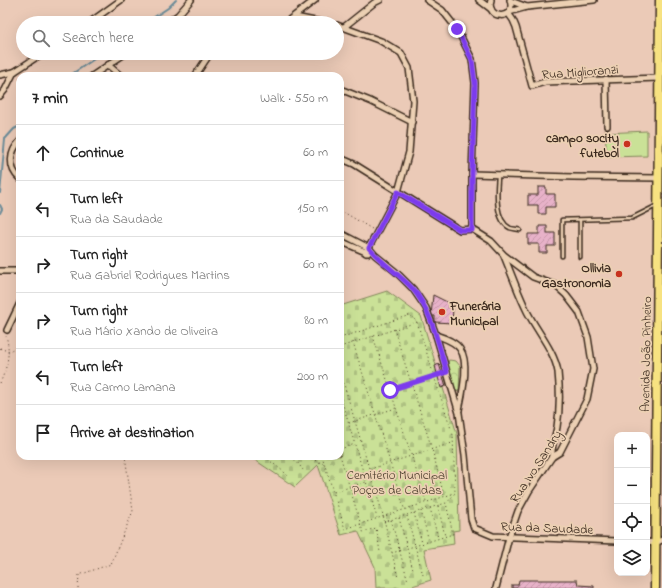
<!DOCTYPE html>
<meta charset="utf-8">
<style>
body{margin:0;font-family:"Indie Flower",sans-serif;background:#f2f2f2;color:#222}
.controls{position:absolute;right:12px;bottom:12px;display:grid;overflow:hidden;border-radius:8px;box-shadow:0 4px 16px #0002}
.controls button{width:36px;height:36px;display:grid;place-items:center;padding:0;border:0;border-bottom:1px solid #e0e0e0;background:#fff;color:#222;font:20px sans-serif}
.stop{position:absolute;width:12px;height:12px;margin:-9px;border:3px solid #7c3aed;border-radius:50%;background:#fff}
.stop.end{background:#7c3aed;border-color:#fff;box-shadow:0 1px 4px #0008}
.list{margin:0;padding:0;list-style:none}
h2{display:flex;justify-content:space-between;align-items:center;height:52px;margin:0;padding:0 16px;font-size:17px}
h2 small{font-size:13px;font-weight:400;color:#767676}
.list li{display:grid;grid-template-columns:26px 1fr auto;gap:12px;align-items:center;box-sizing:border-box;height:56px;padding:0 16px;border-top:1px solid #e0e0e0}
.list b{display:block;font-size:15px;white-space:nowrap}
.list p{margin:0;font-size:13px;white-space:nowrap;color:#767676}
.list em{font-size:13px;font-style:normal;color:#767676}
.icon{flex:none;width:22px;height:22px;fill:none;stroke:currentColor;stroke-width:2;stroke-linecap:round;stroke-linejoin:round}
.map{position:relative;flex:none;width:662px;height:588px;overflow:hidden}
.search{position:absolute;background:#fff;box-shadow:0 4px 16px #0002;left:16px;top:16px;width:328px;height:44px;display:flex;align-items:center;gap:10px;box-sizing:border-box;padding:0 14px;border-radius:22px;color:#767676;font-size:15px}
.panel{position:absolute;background:#fff;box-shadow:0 4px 16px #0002;left:16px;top:72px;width:328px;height:388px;border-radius:12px}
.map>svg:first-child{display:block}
</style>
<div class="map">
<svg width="662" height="588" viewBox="0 0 662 588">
<defs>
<pattern id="forest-crowns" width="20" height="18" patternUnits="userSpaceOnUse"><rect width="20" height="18" fill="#cae197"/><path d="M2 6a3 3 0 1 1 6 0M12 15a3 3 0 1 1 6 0" fill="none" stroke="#aec182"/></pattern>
<pattern id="cemetery-stones" width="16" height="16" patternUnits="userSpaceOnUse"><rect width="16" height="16" fill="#cae197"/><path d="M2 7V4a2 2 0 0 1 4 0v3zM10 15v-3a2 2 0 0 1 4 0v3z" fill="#aec182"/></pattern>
<pattern id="building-hatch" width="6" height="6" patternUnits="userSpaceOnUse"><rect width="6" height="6" fill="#e8b2c9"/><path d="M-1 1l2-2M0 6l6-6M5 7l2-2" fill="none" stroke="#c899ac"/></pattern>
</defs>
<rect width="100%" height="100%" fill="#ebcab7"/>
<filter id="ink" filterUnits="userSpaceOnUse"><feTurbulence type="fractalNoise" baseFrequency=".025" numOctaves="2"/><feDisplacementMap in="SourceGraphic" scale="8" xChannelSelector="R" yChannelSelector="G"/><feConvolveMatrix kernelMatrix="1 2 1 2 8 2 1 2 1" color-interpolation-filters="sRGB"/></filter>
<g filter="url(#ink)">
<polygon fill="#cae197" stroke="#82865a" points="647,131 647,156 607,157 605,133"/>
<polygon fill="url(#forest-crowns)" stroke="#82865a" points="449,360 456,361 460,366 459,391 455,392 447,366"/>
<polygon fill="url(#cemetery-stones)" stroke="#82865a" points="387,291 421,316 457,434 459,530 453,531 454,544 424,549 431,580 406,588 376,588 375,567 358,531 341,535 318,465 295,487 249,456 340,456 340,306"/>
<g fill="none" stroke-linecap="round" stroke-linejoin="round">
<g stroke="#6a8b98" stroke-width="2">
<polyline points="145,23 168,8 176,0"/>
<polyline points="69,76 103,53"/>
<polyline points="0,193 5,139 14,129 20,126"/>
<polyline points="0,205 2,209 0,213"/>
</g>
</g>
<g fill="url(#building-hatch)" stroke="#3b2a1e">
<polygon points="538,187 546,187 546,194 555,194 555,207 546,207 546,214 538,214 538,205 528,205 528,195 538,195"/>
<polygon points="539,226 547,226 547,233 555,233 555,246 547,246 547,253 539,253 539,244 528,244 528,234 539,234"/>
<polygon points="433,295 449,303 448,307 453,308 452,323 435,322 435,316 431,316"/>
<polygon points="439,364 446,386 441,388 435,366"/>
<polygon points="519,580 577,580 578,585 594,586 594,588 512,588 512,585 518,585"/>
</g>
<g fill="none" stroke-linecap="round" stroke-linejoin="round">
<defs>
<g id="lane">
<path d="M498,176C497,190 494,220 510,228C513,229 517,229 520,230"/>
<polyline points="580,220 580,257"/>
<polyline points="562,256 562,220 632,218 656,206"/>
</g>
<g id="street">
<polyline points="427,0 442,10 457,29 472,59 475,83 472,174 472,229"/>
<polyline points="479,0 491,9"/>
<path d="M491,0C485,20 517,21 510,0"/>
<polyline points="527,7 594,0"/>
<polyline points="509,12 527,7 511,1"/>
<polyline points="508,13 513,20 516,27 532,86 545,82 659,78"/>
<polyline points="295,17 325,23"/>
<polyline points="89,23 121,0"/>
<polyline points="167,23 178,15 191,0"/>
<polyline points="285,23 315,0"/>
<polyline points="337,25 381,41 401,53 409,68 413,101 409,152 398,192 366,253"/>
<polyline points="344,27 374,3 380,0"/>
<polyline points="108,65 121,76"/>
<polyline points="0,75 14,72 43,53"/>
<polyline points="92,76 126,53"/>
<polyline points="195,76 209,55 214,53"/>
<polyline points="606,79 607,126"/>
<polyline points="340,89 370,101 412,122"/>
<polyline points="0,96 5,90 14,72"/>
<path d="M20,141C9,152 8,168 20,179"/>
<polyline points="340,158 354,164 460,230 472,229 491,241 504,255 533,277 555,285 566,295 579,312 588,337 593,369 587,399 560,452 552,457 529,491 518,511 509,537 496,588"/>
<polyline points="472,174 573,177 659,178"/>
<polyline points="340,233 369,248 375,255 396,272 413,289 426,308 436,335 459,413 465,455 471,519 474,528 493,536 617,541"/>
<polyline points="340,241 368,253"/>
<path d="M504,256C511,273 517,290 525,307C534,328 554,349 558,372C560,391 560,409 557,427C555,438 551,446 552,457"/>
<polyline points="0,271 20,271"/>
<polyline points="7,330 20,303"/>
<path d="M436,335C443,338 455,341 460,349C470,363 462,394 459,410"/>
<polyline points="647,542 655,543 662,540"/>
</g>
<polyline id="primary" points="655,588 660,0"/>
</defs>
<use href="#lane" stroke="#3b2a1e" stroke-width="5.5"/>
<use href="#street" stroke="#3b2a1e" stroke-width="8"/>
<use href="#primary" stroke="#3b2a1e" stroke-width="11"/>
<g stroke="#3b2a1e" stroke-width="1" stroke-dasharray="1 3" stroke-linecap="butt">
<polyline points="340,210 372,229"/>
<polyline points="394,329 432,449 444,496"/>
<polyline points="373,336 426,501"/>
<polyline points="340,338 410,315 417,322 434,376 391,390"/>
<polyline points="353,342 404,508"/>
<polyline points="340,347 417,322"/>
<path d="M0,348C10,353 13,350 20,342"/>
<polyline points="340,371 383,515 398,578"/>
<polyline points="441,374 434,376 453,435 455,493 447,503"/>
<path d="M0,383C7,368 11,352 6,336"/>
<polyline points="340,395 377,518"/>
<polyline points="349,423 396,408"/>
<polyline points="340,449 355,444"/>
<polyline points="340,455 363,532 376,528 380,552"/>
<path d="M266,456C269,462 282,469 288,476"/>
<polyline points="278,456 283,460"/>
<polyline points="288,456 297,462 303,470"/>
<polyline points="304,456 324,464"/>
<polyline points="322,456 345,529 455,493"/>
<polyline points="370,469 452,443"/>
<polyline points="334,492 366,482"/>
<polyline points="438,506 445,536"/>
<polyline points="430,508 438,538"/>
<polyline points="421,511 429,541"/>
<polyline points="414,513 422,543"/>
<polyline points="407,516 423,575"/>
<polyline points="399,518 413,570"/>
<polyline points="391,520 408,581"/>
<polyline points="384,522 446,503 453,534 392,553"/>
<polyline points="78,588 79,575 111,564 133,511 125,456"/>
</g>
<use href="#lane" stroke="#ecd0b3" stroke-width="2.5"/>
<use href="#street" stroke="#ecd0b3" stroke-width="5"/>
<use href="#primary" stroke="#f7e281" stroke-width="8"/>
</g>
</g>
<g fill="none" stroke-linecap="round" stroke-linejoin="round" filter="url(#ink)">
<path stroke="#7c3aed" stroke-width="5" d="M390,390L447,372C438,344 432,311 412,288C398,273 381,263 369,248L398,192L460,230H472V174L475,83L472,60L457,29"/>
</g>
<g fill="#c8321e" stroke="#ecd0b3" stroke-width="1.5">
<circle cx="627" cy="144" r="4"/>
<circle cx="619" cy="274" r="4"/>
<circle cx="442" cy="312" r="4"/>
</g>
<g text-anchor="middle" stroke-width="3.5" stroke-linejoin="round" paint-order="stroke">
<g font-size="13" fill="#3b2a1e" stroke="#ecd0b3">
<text transform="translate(580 71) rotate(-4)" y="5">Rua Miglioranzi</text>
<text transform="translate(645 354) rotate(-89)" y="5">Avenida João Pinheiro</text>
<text transform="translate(535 466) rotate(-57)" y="5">Rua Ivo Sandry</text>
<text transform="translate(547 527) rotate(2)" y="5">Rua da Saudade</text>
</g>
<g font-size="13" font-weight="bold" fill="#3b2a1e" stroke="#ecd0b3" text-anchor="end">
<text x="619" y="142">campo socity<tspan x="619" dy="15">futebol</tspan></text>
<text x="611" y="272">Ollivia<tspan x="611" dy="15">Gastronomia</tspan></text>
<text x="450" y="310" text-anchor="start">Funerária<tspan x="450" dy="15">Municipal</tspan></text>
</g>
<g font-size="13" fill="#493c2a" stroke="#ecd0b3">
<text x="397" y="479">Cemitério Municipal<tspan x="397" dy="15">Poços de Caldas</tspan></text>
</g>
</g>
</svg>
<div class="controls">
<button>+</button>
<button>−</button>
<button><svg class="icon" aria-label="locate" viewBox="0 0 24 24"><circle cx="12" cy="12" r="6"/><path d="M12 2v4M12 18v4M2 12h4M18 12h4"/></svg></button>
<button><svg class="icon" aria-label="layers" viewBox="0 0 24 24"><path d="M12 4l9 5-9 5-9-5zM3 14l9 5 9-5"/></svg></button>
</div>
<div class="stop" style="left:390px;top:390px"></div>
<div class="stop end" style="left:457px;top:29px"></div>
<div class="search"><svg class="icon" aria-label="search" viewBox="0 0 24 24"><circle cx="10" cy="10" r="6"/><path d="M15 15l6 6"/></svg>Search here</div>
<section class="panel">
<h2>7 min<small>Walk · 550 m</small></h2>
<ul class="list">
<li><svg class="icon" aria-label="ahead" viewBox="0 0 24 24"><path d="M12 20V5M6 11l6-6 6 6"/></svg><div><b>Continue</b></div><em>60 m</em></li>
<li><svg class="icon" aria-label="left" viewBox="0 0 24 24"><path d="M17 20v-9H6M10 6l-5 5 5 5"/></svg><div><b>Turn left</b><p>Rua da Saudade</p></div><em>150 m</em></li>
<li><svg class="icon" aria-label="right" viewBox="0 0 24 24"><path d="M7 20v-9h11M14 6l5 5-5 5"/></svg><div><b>Turn right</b><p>Rua Gabriel Rodrigues Martins</p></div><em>60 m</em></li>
<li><svg class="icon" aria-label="right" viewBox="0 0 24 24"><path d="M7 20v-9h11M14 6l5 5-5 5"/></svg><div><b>Turn right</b><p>Rua Mário Xando de Oliveira</p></div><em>80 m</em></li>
<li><svg class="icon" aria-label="left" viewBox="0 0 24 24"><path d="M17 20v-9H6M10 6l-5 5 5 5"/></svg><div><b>Turn left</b><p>Rua Carmo Lamana</p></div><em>200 m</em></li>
<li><svg class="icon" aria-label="arrive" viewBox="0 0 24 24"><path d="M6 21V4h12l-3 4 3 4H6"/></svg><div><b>Arrive at destination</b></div></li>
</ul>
</section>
</div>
